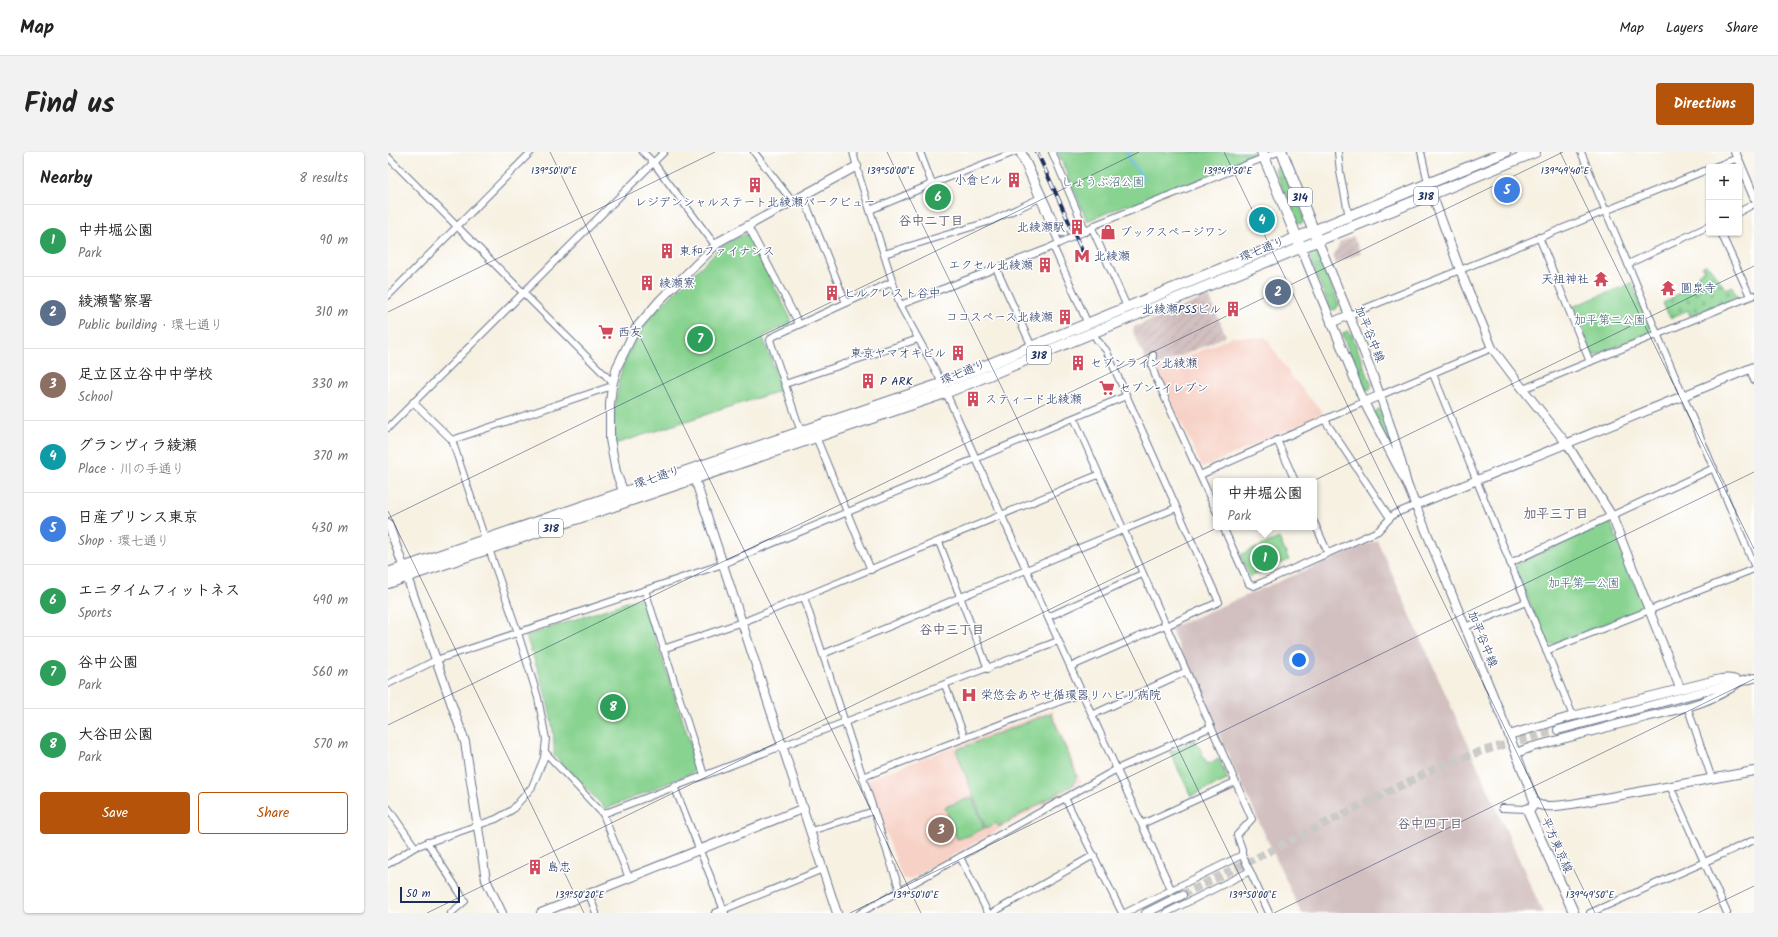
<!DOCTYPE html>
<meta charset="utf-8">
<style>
body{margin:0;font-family:Kalam,"Klee One",sans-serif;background:#f2f2f2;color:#222}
.controls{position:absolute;right:12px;top:12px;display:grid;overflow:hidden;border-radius:4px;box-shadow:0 1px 3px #0004}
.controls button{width:36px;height:36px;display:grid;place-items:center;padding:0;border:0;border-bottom:1px solid #e0e0e0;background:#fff;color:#222;font:20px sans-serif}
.scale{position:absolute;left:12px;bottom:10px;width:60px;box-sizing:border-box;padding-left:4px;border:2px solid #1b2f5e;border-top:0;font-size:11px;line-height:14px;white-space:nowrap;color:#1b2f5e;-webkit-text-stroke:3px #fff;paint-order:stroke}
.you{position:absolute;left:911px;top:508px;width:14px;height:14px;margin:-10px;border:3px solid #fff;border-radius:50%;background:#1a73e8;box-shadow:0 0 0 6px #1a73e833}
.badge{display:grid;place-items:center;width:26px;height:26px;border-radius:50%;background:#b45309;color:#fff;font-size:13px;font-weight:700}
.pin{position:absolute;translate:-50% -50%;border:2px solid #fff;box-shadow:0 1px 4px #0006}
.popup{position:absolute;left:825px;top:326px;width:104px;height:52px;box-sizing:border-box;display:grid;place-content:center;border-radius:4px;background:#fff;filter:drop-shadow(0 1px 3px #0005);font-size:13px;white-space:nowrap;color:#767676}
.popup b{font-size:15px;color:#222}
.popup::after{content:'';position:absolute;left:50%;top:100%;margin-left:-8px;border:8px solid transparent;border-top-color:#fff}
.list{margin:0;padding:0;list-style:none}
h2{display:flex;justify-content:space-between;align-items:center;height:52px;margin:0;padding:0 16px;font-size:17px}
h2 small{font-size:13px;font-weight:400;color:#767676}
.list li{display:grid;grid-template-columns:26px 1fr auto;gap:12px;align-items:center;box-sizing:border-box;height:72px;padding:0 16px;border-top:1px solid #e0e0e0}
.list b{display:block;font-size:15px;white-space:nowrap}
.list p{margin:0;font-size:13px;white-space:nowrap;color:#767676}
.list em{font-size:13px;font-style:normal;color:#767676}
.actions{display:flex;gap:8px;padding:12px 16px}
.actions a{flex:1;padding:9px 0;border:1px solid #b45309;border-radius:4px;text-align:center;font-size:14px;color:#b45309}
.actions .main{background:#b45309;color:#fff}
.map{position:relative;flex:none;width:1366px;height:761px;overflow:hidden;border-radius:4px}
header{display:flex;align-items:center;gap:24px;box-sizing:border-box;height:56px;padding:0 20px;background:#fff;border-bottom:1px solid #e0e0e0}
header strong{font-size:19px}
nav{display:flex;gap:22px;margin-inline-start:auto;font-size:14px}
.intro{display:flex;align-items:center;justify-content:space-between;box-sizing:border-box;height:96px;padding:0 24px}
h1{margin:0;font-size:28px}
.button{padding:10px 18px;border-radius:4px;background:#b45309;color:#fff;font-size:14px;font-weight:700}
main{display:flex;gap:24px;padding:0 24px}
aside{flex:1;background:#fff;border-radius:4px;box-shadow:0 1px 3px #0004}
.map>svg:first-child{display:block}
</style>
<header>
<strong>Map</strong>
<nav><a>Map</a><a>Layers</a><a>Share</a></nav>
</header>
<div class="intro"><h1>Find us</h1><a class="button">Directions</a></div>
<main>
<aside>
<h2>Nearby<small>8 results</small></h2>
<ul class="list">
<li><span class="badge" style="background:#2e9e5b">1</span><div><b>中井堀公園</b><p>Park</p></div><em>90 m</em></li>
<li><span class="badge" style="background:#5c6f8a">2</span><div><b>綾瀬警察署</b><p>Public building · 環七通り</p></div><em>310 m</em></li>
<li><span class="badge" style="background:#8d6e63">3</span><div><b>足立区立谷中中学校</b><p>School</p></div><em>330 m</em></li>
<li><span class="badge" style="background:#0f9aa8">4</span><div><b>グランヴィラ綾瀬</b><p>Place · 川の手通り</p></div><em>370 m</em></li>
<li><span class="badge" style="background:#3f7fe0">5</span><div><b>日産プリンス東京</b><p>Shop · 環七通り</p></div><em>430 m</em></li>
<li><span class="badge" style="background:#2e9e5b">6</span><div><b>エニタイムフィットネス</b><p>Sports</p></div><em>490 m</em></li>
<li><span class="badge" style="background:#2e9e5b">7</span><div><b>谷中公園</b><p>Park</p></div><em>560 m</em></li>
<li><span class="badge" style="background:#2e9e5b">8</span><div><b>大谷田公園</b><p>Park</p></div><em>570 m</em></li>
</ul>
<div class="actions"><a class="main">Save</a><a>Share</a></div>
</aside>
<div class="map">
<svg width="1366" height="761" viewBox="0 0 1366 761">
<defs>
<pattern id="industrial-furrows" width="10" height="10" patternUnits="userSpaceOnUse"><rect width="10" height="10" fill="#d2bfbf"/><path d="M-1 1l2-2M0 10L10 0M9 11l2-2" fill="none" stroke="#b4a4a7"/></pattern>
<pattern id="grass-tufts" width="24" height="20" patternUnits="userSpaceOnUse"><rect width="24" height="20" fill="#88d390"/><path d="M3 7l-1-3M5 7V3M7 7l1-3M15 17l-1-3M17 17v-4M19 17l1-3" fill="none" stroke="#75b57f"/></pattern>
<pattern id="cemetery-stones" width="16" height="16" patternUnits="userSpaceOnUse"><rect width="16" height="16" fill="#88d390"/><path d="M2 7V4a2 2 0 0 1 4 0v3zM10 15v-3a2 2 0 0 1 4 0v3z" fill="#75b57f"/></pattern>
</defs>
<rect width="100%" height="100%" fill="#fff"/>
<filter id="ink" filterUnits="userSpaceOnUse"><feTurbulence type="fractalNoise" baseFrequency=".025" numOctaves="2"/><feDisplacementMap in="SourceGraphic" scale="8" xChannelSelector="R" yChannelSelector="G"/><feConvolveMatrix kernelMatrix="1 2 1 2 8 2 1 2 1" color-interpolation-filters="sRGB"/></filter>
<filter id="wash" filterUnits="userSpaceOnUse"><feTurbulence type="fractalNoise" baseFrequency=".012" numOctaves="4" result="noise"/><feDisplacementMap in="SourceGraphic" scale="16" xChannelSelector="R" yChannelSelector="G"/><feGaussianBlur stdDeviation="0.9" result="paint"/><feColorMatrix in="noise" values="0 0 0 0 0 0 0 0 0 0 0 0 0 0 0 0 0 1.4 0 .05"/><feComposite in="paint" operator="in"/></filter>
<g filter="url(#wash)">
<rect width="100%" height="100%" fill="#f7f1e2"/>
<g fill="#f7d1c6">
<polygon points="843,185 877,185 904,225 934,260 933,263 816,315 813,313 769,218"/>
<polygon points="664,558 694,631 521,728 514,726 480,630 483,626"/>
</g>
<g fill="url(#industrial-furrows)">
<polygon points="965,84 973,101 947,112 945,106 952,90"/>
<polygon points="821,144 838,184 762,218 745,180 746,175"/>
</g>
<polygon fill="#d2bfbf" points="989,388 1155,761 913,761 783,478 784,475"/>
<g fill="url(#grass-tufts)" stroke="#528177">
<polygon points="890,13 895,14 917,67 913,72 908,71 887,18"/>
<polygon points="924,99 930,100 951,153 947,158 942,157 921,104"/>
<polygon points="960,179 963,181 984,234 981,238 976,237 955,184 955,181"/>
<polygon points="990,257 992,257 1010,307 993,278 986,261"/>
</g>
<polygon fill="url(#cemetery-stones)" stroke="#528177" points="1319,112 1338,137 1344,134 1349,145 1302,164 1300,158 1282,166 1275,151 1307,132 1310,122 1316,118 1314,115"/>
<g fill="#88d390" stroke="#528177">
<polygon points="670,0 865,0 863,7 741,56 740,52 699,69"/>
<polygon points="357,82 360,83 403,167 402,171 375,185 394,238 227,292 225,268 232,223 240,201 256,174 267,160 333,95"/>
<polygon points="1244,131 1265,179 1205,204 1184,155"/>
<polygon points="1219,370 1223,372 1255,454 1254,457 1162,493 1159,492 1127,416 1129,412"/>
<polygon points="891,386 901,408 862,425 852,403"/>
<path d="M254,445L311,618L218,657L166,604C168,565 151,521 138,484Z"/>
<polygon points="663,561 689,624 686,632 611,675 608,671 598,677 568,598"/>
<polygon points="808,588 819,612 831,607 839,625 839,628 803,644 782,600"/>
<polygon points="584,645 596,676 583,683 569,687 557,655"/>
</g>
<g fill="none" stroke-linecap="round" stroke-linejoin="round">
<polyline stroke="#6ebee9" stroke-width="2.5" points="739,0 741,8 757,28"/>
</g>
</g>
<g filter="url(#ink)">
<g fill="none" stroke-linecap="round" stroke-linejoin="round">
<polyline stroke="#cbcac8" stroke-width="8" stroke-dasharray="8 4" stroke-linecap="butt" points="794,743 1048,616 1091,600 1170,578"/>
<defs>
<polyline id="pedestrian" points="635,0 672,81 677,82"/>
<g id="minor">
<polyline points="255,0 265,10 327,93"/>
<polyline points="366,0 404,49"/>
<polyline points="465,0 472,27 512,153 550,223 783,737"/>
<polyline points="532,0 544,32"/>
<polyline points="631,0 671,91"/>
<polyline points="664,0 698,80"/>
<polyline points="950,0 952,20 961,65"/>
<polyline points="1033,0 1040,31"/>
<polyline points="1193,0 1366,413"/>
<polyline points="0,5 224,230"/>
<polyline points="1326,15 1350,6"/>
<polyline points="415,44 458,151"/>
<polyline points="482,58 544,32 627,0"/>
<polyline points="1351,60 1366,52"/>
<polyline points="360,74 411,172"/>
<polyline points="1333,81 1362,144"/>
<polyline points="1151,85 1202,210"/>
<polyline points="665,94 700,172"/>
<polyline points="496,102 603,69 652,46"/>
<polyline points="1240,112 1321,74"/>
<polyline points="608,116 644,195"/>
<polyline points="0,144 143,0"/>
<polyline points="512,153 659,97 704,76"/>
<polyline points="739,155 704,76 707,73 890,0"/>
<polyline points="961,163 1321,17"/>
<polyline points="705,181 709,188 718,198 831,450 778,474"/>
<polyline points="765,203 764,214 768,226 828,359"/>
<polyline points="1362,217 1366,228"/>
<polyline points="1045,222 1185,564"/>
<polyline points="397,232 530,187"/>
<polyline points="1135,237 1366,143"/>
<polyline points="993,243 1104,196"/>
<polyline points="25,250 64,288 97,387"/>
<polyline points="686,266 864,667 849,683 854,697 854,703"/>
<polyline points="936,267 1002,366"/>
<polyline points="0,276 276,0"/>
<polyline points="413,280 382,188 384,185 504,130"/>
<polyline points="428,285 483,418"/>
<polyline points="64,288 224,234"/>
<polyline points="889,288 907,329"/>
<polyline points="812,323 976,250"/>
<polyline points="926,370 940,401"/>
<polyline points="835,375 861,432 866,434 990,379 1006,362 1028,353"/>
<polyline points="551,390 600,517"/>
<polyline points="1122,411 1326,316"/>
<polyline points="257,438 316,623"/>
<polyline points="416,445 512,739"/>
<polyline points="660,465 754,422"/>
<polyline points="1077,475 1138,450"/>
<polyline points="275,497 360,468 710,323"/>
<polyline points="1158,499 1366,417"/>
<polyline points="435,502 788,356"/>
<polyline points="682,515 777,473"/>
<polyline points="0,532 48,508 335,412 738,244"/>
<polyline points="557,533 577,586"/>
<polyline points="1299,554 1324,627"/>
<polyline points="704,563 797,520"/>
<polyline points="157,600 215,662 241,726"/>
<polyline points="475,625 694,541"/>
<polyline points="286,634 337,761"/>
<polyline points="1282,634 1339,761"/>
<polyline points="677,646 734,761"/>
<polyline points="0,656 27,695"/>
<polyline points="1114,656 1139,657"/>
<polyline points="215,662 670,489"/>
<polyline points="754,672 847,630"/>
<polyline points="423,679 486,659"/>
<polyline points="39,690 77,749 63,761"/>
<polyline points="572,705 600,761"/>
<polyline points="0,712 27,695 108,667 124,658 144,635 156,606 158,587 150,546 130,481 101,397"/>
<polyline points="862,719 881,761"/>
<polyline points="201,742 208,761"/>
<polyline points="327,761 435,717"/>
<polyline points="472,761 729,617 823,575"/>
<polyline points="604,761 706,703"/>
<polyline points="737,761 854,703 862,719 778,761"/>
<polyline points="1202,761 1366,688"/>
</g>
<g id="tertiary">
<polyline points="1347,0 1366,45"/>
<polyline points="1044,42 1072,118 1104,196 1135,237 1179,292 1224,364 1292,536"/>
<path d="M913,96L976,250L1019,332C998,248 964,169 930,89"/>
<polyline points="943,171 961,163"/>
<polyline points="976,250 993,243"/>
<polyline points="305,321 449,761"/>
<path d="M1019,332L1121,583L1147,651C1156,657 1174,653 1184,652L1366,619"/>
<polyline points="236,341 228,320 222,287 222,252 224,234 229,215 248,176 272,148 332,89 469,14"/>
<polyline points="1028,353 1366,215"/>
<polyline points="0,371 77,590 98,728 114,761"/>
<polyline points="1170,578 1366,526"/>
<path d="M1121,583L1185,564L1328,528C1336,526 1344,525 1351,530C1325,551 1290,557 1258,565C1220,575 1182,585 1144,595L1128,601"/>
<polyline points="153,761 416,656"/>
<polyline points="758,761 794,743"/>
</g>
<polyline id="secondary" points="1147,651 1143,656 1139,657 1186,761"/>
<g id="primary">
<polyline points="874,0 911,91"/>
<polyline points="894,0 928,85"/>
<polyline points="0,421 553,232 1117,0"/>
<polyline points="0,431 557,241 1147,0"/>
</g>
</defs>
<use href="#pedestrian" stroke="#68738c" stroke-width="7"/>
<use href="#minor" stroke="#68738c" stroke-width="8"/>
<use href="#tertiary" stroke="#68738c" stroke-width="10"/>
<use href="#secondary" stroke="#68738c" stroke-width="11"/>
<use href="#primary" stroke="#68738c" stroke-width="12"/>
<use href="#pedestrian" stroke="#fff" stroke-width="5"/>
<use href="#minor" stroke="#fff" stroke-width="6"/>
<use href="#tertiary" stroke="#fff" stroke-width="8"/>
<use href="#secondary" stroke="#fff" stroke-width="9"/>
<use href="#primary" stroke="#fff" stroke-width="10"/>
<defs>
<polyline id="rail" points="649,0 696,103"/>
</defs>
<use href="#rail" stroke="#1b2f5e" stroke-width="4"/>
<use href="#rail" stroke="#fff" stroke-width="2.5" stroke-dasharray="8" stroke-linecap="butt"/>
</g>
</g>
<path fill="none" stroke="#1b2f5e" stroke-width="1" stroke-opacity="0.45" d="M162,0L533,761M499,0L870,761M836,0L1207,761M1172,0L1366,397M0,160L327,0M0,359L196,761M0,366L751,0M0,573L1175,0M39,761L1366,114M462,761L1366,320M886,761L1366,527M1310,761L1366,734"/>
<defs>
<symbol id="building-bare" viewBox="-9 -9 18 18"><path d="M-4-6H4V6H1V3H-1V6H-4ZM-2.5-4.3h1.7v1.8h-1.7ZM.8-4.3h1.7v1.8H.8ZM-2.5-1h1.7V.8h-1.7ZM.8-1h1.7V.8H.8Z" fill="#d1495b" stroke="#fff" stroke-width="2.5" paint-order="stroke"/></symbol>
<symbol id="shop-bare" viewBox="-9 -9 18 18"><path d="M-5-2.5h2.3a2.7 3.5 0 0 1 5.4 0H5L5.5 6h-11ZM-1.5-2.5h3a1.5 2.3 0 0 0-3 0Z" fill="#d1495b" stroke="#fff" stroke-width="2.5" paint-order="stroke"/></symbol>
<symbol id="metro-bare" viewBox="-9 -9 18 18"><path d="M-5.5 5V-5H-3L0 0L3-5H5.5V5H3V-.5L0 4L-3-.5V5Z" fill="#d1495b" stroke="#fff" stroke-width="2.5" paint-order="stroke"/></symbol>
<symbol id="temple-bare" viewBox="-9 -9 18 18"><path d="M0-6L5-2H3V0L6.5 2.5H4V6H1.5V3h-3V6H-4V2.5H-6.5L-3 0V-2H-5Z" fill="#d1495b" stroke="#fff" stroke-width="2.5" paint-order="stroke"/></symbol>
<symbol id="supermarket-bare" viewBox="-9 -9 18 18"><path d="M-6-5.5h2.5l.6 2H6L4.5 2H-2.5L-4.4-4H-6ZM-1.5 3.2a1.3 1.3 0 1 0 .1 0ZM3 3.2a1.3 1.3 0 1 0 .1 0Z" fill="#d1495b" stroke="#fff" stroke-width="2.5" paint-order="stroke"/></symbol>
<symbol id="hospital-bare" viewBox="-9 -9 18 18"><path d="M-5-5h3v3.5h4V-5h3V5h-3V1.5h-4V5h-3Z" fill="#d1495b" stroke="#fff" stroke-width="2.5" paint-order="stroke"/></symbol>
</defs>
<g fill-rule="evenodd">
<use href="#building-bare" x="615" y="17" width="22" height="22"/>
<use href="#building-bare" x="356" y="22" width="22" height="22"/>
<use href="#building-bare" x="678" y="64" width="22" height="22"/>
<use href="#shop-bare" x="709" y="69" width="22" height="22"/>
<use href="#building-bare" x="268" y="88" width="22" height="22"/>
<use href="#metro-bare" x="683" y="93" width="22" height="22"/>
<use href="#building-bare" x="646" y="102" width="22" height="22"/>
<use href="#temple-bare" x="1202" y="116" width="22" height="22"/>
<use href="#building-bare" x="248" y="120" width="22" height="22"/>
<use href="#temple-bare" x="1269" y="125" width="22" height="22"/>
<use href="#building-bare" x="433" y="130" width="22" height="22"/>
<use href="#building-bare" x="834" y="146" width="22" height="22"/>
<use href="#building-bare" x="666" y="154" width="22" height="22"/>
<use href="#supermarket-bare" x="207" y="169" width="22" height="22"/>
<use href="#building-bare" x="559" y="190" width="22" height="22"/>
<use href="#building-bare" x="679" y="200" width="22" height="22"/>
<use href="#building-bare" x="469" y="218" width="22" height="22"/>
<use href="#supermarket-bare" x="708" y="225" width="22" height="22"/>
<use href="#building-bare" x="574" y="236" width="22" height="22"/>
<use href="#hospital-bare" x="570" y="532" width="22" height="22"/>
<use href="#building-bare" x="136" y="704" width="22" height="22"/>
</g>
<g text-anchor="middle" stroke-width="3" stroke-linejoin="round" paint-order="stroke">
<g fill="#fff" stroke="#5f6d8e" stroke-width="1">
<rect x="1026" y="35" width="24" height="18" rx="3"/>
<rect x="900" y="36" width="24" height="18" rx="3"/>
<rect x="639" y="194" width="24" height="18" rx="3"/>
<rect x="151" y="367" width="24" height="18" rx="3"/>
</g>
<g font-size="11" font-weight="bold" fill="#1b2f5e">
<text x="1038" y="48">318</text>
<text x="912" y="49">314</text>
<text x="651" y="207">318</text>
<text x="163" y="380">318</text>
</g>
<g font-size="12" fill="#1b2f5e" stroke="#fff" text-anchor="start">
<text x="614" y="32" text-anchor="end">小倉ビル</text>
<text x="367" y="54" text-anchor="middle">レジデンシャルステート北綾瀬パークビュー</text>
<text x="677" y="79" text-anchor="end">北綾瀬駅</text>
<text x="732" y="84">ブックスページワン</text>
<text x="291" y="103">東和ファイナンス</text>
<text x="706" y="108">北綾瀬</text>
<text x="645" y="117" text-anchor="end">エクセル北綾瀬</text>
<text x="1201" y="131" text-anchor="end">天祖神社</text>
<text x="271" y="135">綾瀬寮</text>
<text x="1292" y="140">圓泉寺</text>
<text x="456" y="145">ヒルクレスト谷中</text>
<text x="833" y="161" text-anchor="end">北綾瀬PSSビル</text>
<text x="665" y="169" text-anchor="end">ココスペース北綾瀬</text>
<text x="230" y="184">西友</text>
<text x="558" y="205" text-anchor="end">東京ヤマオキビル</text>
<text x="702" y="215">セブンライン北綾瀬</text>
<text x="492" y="233">P ARK</text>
<text x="731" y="240">セブン-イレブン</text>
<text x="597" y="251">スティード北綾瀬</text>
<text x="593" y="547">栄悠会あやせ循環器リハビリ病院</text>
<text x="159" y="719">島忠</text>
</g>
<g font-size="12" fill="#3c606d" stroke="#fff">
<text x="715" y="34">しょうぶ沼公園</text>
<text x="1222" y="172">加平第二公園</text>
<text x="1196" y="435">加平第一公園</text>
</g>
<g font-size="12" fill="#1b2f5e" stroke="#fff">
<text transform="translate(874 97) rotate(-22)" y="4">環七通り</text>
<text transform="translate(982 182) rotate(68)" y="4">加平谷中線</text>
<text transform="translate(575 220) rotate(-22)" y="4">環七通り</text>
<text transform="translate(269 325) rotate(-19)" y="4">環七通り</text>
<text transform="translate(1095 487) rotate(68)" y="4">加平谷中線</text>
<text transform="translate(1169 693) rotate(66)" y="4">平方東京線</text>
</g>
<g font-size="13" font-weight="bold" fill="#5f596c" stroke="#fff">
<text x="543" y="73">谷中二丁目</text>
<text x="1168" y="366">加平三丁目</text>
<text x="564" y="482">谷中三丁目</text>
<text x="1042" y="676">谷中四丁目</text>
</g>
</g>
<g font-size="10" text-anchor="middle" fill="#1b2f5e" stroke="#fff" stroke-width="3" stroke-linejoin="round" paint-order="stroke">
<text x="166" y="22">139°50'10"E</text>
<text x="503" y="22">139°50'00"E</text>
<text x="840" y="22">139°49'50"E</text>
<text x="1177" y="22">139°49'40"E</text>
<text x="192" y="746">139°50'20"E</text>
<text x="528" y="746">139°50'10"E</text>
<text x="865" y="746">139°50'00"E</text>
<text x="1202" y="746">139°49'50"E</text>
</g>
</svg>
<div class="controls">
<button>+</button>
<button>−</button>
</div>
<div class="scale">50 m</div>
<div class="you"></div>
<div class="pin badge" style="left:877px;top:406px;background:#2e9e5b">1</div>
<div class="popup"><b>中井堀公園</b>Park</div>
<div class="pin badge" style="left:890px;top:140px;background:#5c6f8a">2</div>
<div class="pin badge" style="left:553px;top:678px;background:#8d6e63">3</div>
<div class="pin badge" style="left:874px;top:68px;background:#0f9aa8">4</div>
<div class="pin badge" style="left:1119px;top:38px;background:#3f7fe0">5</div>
<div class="pin badge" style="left:550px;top:45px;background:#2e9e5b">6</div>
<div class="pin badge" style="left:312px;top:187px;background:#2e9e5b">7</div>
<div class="pin badge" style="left:225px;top:555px;background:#2e9e5b">8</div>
</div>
</main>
